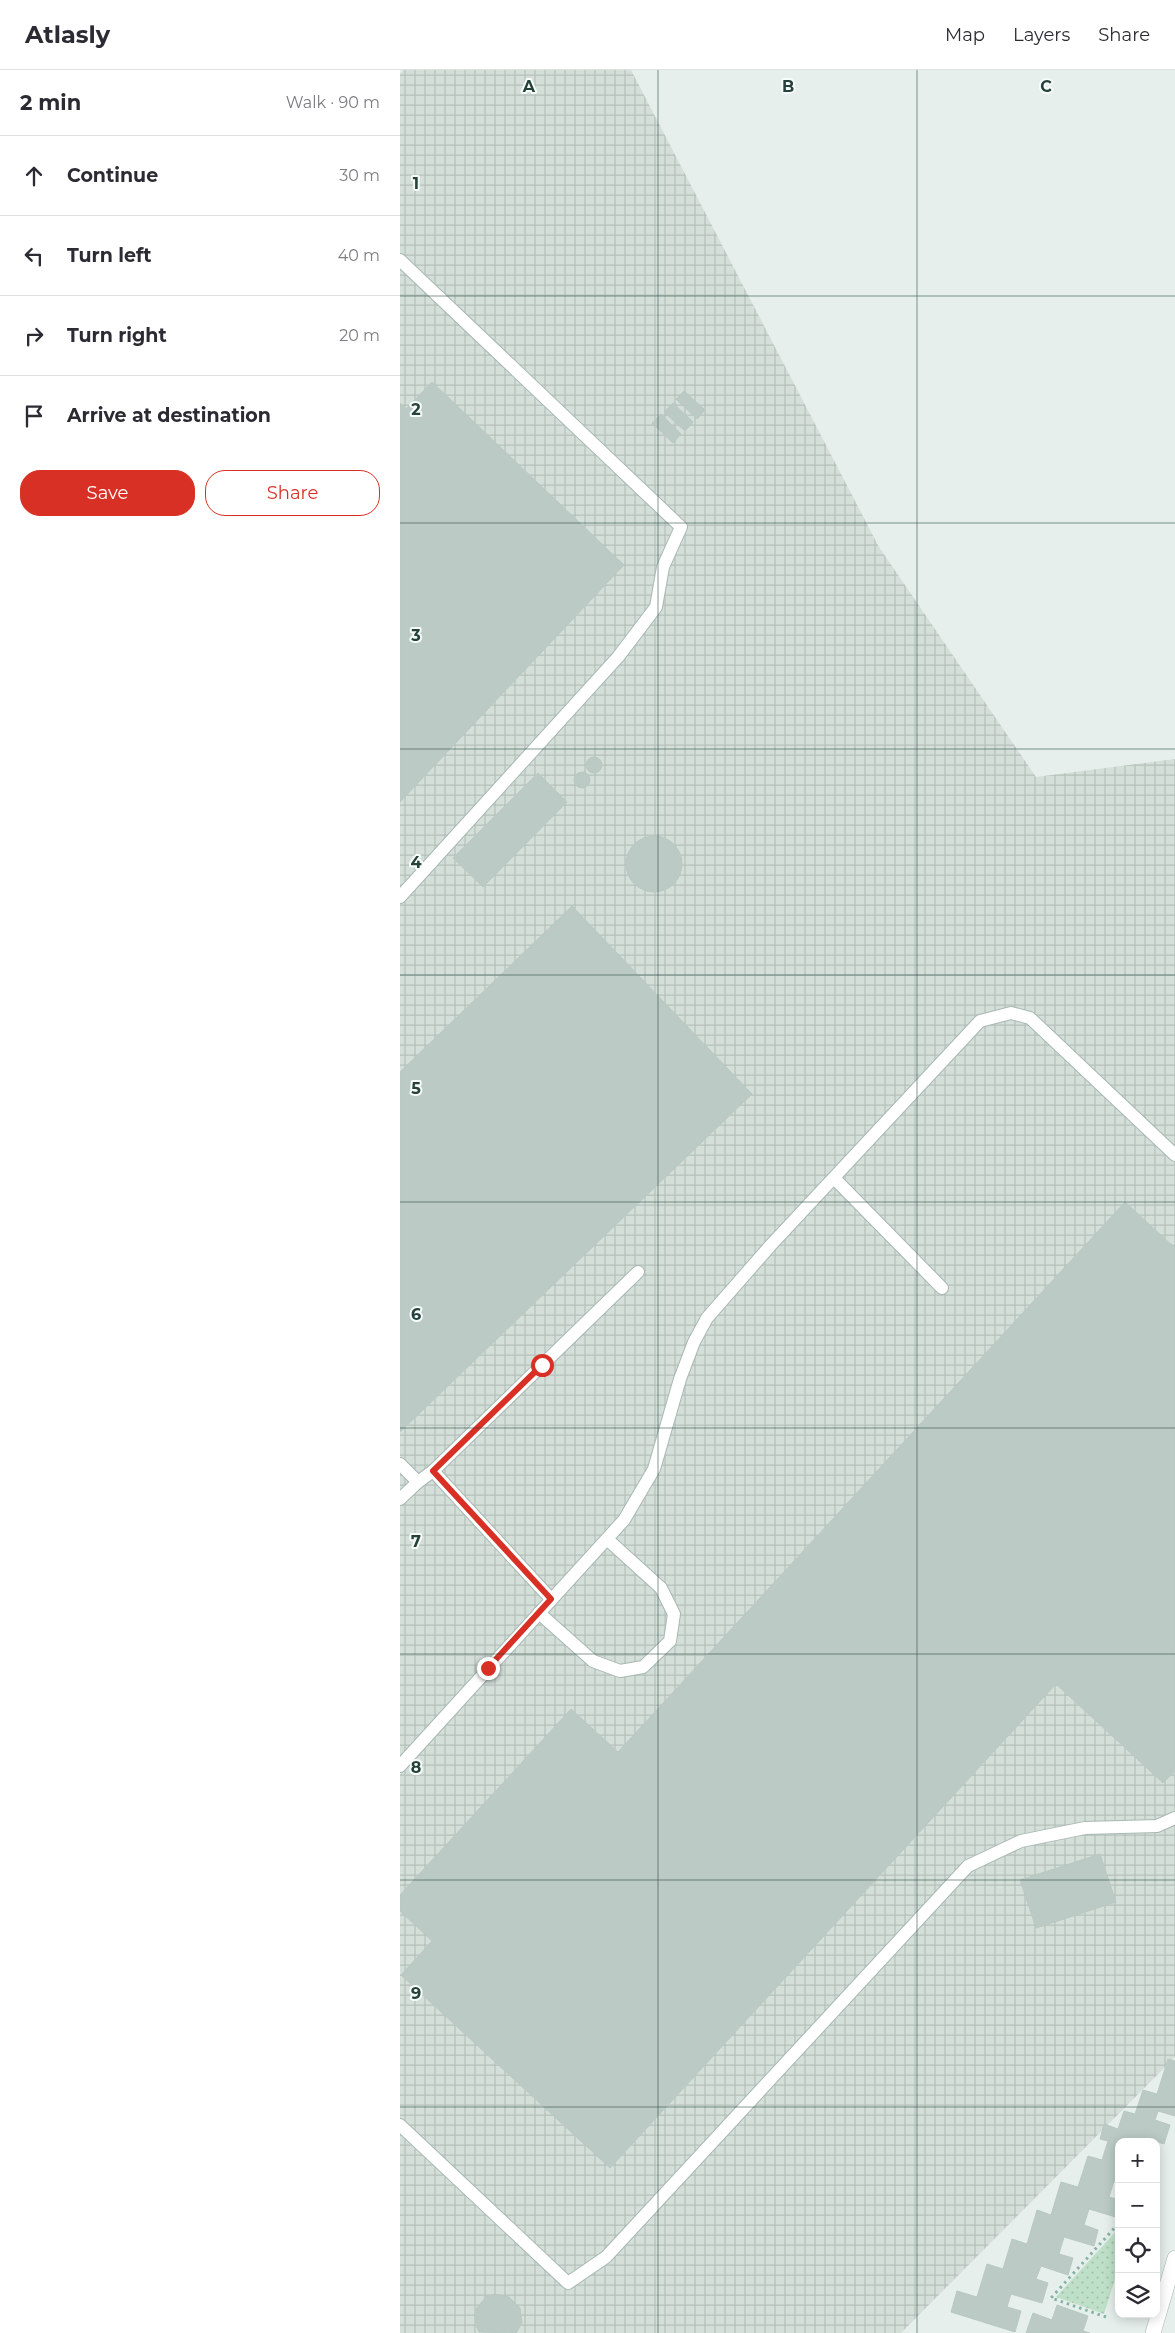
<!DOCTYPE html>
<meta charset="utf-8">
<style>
body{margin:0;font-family:Montserrat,sans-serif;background:#f7f7f7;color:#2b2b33}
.controls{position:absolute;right:15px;bottom:15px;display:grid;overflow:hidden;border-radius:10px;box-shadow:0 2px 12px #0003}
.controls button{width:45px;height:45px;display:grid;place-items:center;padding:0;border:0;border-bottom:1px solid #e1e1e2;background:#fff;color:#2b2b33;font:25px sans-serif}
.stop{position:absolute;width:15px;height:15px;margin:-11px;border:4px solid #d93025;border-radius:50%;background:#fff}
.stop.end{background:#d93025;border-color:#fff;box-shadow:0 1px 5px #0008}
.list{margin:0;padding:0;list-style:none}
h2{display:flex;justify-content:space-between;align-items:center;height:65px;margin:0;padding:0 20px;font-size:21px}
h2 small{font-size:16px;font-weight:400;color:#7c7c81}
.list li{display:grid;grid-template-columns:32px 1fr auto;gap:15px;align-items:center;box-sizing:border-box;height:80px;padding:0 20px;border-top:1px solid #e1e1e2}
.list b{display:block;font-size:19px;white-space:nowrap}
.list em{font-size:16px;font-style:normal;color:#7c7c81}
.actions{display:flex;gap:10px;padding:15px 20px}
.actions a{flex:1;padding:11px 0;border:1px solid #d93025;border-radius:20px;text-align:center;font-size:18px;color:#d93025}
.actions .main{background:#d93025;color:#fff}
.icon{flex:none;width:28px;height:28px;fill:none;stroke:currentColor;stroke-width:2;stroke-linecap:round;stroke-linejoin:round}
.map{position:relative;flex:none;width:775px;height:2263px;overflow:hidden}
header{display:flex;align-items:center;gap:30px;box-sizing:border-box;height:70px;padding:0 25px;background:#fff;border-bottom:1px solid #e1e1e2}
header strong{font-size:24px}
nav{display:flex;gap:28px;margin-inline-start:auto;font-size:18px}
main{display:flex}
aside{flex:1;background:#fff}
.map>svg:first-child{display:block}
</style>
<header>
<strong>Atlasly</strong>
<nav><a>Map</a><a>Layers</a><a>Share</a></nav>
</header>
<main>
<aside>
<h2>2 min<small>Walk · 90 m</small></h2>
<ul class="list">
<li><svg class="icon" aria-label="ahead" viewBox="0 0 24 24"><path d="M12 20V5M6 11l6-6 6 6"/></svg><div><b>Continue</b></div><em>30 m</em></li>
<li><svg class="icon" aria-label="left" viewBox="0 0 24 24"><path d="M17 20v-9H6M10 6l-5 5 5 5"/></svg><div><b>Turn left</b></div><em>40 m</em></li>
<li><svg class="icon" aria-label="right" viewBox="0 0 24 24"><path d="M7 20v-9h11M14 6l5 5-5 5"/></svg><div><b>Turn right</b></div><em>20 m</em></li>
<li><svg class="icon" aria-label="arrive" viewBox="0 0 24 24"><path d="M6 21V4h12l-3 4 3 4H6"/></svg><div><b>Arrive at destination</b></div></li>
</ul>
<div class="actions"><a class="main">Save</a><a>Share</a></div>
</aside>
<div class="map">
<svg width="775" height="2263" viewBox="0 0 775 2263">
<defs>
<pattern id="industrial-grid" width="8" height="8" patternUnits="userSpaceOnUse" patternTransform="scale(1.25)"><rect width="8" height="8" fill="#d4dfda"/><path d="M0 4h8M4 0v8" fill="none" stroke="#b6c1bc"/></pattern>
<pattern id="grass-dots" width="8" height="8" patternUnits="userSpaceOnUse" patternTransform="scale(1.25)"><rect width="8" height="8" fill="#bfe0c8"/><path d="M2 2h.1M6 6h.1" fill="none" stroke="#a4c1ad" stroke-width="1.8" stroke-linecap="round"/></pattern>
</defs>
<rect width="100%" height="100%" fill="#e6efeb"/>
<polygon fill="url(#industrial-grid)" points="3,0 231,0 479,477 636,707 775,689 775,1987 501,2263 0,2263 0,4"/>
<polygon fill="url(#grass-dots)" points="719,2158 719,2196 704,2244 656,2227"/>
<g fill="#bbcac4" stroke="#b8c9c2">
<polygon points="32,312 224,495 0,732 0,333 6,339"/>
<polygon points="284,321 305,340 297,349 276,329"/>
<polygon points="273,333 293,352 285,361 264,342"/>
<polygon points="261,344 281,364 273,373 252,353"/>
<circle cx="194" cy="695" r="8"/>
<circle cx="182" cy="710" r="8"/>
<polygon points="138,703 167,732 83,817 53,788"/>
<circle cx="254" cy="794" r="28"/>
<polygon points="172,836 352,1024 0,1362 0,1002"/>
<polygon points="725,1132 775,1178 775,1701 763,1713 656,1614 210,2098 1,1905 32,1871 0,1841 0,1825 171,1639 218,1682"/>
<polygon points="700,1784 716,1832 636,1858 620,1810"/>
<polygon points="768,1989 775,1991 775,2046 758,2041 755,2050 770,2055 764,2074 745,2068 744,2072 719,2072 719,2112 714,2111 709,2127 719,2130 719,2148 689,2139 684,2155 698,2160 694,2176 664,2167 659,2184 673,2188 668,2205 641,2196 636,2209 648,2213 642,2233 611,2224 607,2237 621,2241 615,2262 551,2242 557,2221 577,2227 587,2194 603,2199 612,2169 627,2174 637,2140 651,2145 661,2112 678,2117 688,2086 702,2090 708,2071 700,2069 704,2054 718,2059 724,2041 735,2044 743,2020 757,2024"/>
<polygon points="94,2224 109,2227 120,2238 122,2253 116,2263 79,2262 76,2255 76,2239 86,2227"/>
<polygon points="657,2235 688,2246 683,2261 690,2263 626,2263 633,2243 652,2250"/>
</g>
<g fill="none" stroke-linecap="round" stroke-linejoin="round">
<defs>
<g id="service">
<polyline points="0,190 281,457 263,497 256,537 218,587 0,827"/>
<polyline points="434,1108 542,1218"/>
<polyline points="0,1394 18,1412 33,1401 151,1529"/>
<polyline points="33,1401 238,1202"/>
<polyline points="0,1429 18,1412"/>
<polyline points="139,1543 193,1591 220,1601 243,1597 270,1571 274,1544 261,1518 207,1469"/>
<polyline points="0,1696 224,1450 254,1399 280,1309 294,1272 307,1248 370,1176 580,951 611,943 630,948 775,1085"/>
<polyline points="0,2055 168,2213 206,2187 568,1796 621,1771 685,1758 757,1756 775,1748"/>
</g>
<polyline id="minor" points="753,2263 775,2188"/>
</defs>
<use href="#service" stroke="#a8b8b2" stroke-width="14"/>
<use href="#minor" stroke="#a8b8b2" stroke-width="16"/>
<polyline stroke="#86b3a5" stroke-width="3" stroke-dasharray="2.5 4" stroke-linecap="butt" points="706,2247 651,2228 719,2153"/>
<use href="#service" stroke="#fff" stroke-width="12"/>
<use href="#minor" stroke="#fff" stroke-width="15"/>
</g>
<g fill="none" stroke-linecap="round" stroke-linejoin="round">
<polyline stroke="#d93025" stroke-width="6" points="88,1598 151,1529 33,1401 142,1295"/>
</g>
<path fill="none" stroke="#24423a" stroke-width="1" stroke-opacity="0.55" d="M258,0V2263M517,0V2263M0,226H775M0,453H775M0,679H775M0,905H775M0,1132H775M0,1358H775M0,1584H775M0,1810H775M0,2037H775"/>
<g font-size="16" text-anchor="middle" font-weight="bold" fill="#24423a" stroke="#f7fbf9" stroke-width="4" stroke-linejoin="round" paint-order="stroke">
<text x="129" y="22">A</text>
<text x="388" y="22">B</text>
<text x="646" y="22">C</text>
<text x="16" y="119">1</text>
<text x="16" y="345">2</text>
<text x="16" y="571">3</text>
<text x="16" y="798">4</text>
<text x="16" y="1024">5</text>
<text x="16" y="1250">6</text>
<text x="16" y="1477">7</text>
<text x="16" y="1703">8</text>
<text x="16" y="1929">9</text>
</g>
</svg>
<div class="controls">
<button>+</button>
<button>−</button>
<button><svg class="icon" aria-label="locate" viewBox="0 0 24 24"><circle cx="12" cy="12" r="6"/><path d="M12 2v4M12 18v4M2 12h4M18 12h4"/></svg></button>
<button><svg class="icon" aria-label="layers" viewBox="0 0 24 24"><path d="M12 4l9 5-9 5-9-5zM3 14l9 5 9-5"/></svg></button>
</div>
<div class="stop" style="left:142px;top:1295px"></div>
<div class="stop end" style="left:88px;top:1598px"></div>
</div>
</main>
